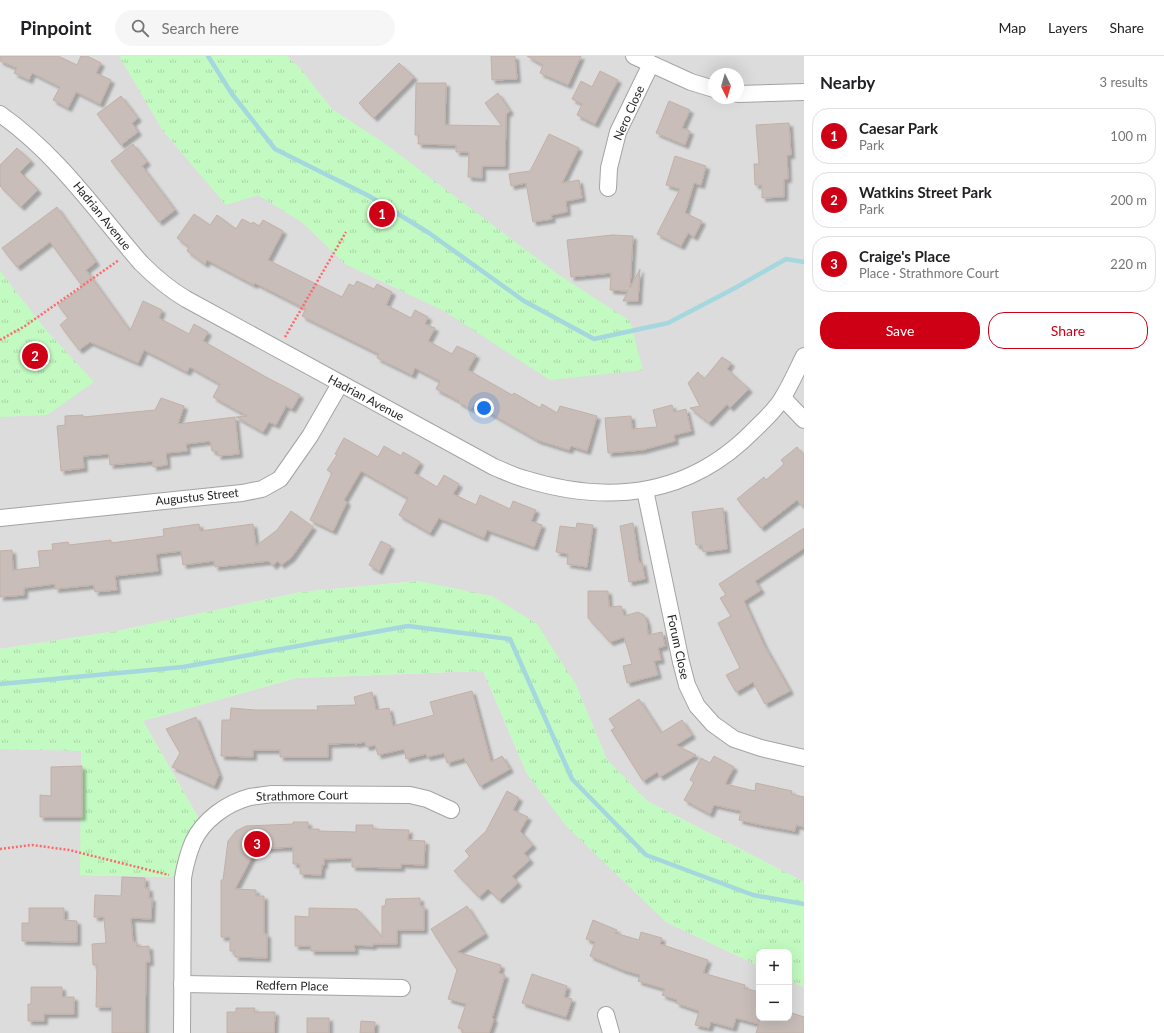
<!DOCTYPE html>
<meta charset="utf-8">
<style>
body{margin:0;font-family:Lato,sans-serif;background:#f6f6f6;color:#202124}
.controls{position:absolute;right:12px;bottom:12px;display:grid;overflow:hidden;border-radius:8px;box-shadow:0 4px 16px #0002}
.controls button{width:36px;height:36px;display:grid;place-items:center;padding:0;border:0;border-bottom:1px solid #e0e0e0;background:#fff;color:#202124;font:20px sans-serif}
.compass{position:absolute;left:708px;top:12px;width:36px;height:36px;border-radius:50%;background:#fff;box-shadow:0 4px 16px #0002;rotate:175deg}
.you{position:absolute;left:484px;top:352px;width:14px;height:14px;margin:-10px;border:3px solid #fff;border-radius:50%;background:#1a73e8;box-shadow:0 0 0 6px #1a73e833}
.badge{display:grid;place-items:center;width:26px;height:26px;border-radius:50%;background:#ce0016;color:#fff;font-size:13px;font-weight:700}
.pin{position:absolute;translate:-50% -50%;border:2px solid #fff;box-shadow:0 1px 4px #0006}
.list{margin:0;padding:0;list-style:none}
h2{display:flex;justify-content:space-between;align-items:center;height:52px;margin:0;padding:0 16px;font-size:17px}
h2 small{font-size:13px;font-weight:400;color:#757577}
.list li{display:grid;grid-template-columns:26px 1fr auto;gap:12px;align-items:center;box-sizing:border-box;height:56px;margin:0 8px 8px;padding:0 8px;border:1px solid #e0e0e0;border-radius:16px}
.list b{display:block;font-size:15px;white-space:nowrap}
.list p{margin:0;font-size:13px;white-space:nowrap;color:#757577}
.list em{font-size:13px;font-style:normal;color:#757577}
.actions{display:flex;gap:8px;padding:12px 16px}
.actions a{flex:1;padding:9px 0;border:1px solid #ce0016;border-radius:16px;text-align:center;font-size:14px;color:#ce0016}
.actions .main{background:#ce0016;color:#fff}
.icon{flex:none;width:22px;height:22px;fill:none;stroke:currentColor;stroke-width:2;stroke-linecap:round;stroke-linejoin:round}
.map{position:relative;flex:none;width:804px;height:977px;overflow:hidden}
header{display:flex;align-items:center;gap:24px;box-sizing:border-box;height:56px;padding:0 20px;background:#fff;border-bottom:1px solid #e0e0e0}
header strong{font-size:19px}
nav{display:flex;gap:22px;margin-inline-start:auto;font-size:14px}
.search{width:280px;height:36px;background:#f6f6f6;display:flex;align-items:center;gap:10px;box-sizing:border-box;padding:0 14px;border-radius:22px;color:#757577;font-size:15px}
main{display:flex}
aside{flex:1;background:#fff}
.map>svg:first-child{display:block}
</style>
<header>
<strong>Pinpoint</strong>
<div class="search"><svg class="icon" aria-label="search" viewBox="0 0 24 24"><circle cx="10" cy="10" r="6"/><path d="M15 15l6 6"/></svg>Search here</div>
<nav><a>Map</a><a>Layers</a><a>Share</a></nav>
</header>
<main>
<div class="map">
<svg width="804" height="977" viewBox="0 0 804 977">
<defs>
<pattern id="park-tufts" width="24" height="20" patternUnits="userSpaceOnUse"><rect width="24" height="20" fill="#c3fac1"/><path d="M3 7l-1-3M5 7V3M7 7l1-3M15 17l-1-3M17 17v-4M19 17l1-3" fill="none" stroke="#a7d6a5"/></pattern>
<filter id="shadow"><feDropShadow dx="3.5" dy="3.5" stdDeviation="1" flood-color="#0004"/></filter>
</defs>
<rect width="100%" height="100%" fill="#f0ebe5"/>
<g fill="#dddcdc" fill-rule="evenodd">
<path d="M0,0H804V826L647,745L607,704L575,627L418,525L301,536L117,575L0,593ZM714,18H738V42H714Z"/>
<polygon points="483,615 527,718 666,866 759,910 759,962 789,962 789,924 804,931 804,977 0,977 0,693 81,694 81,819 172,821 178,802 198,761 143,665 296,622"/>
</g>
<g fill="url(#park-tufts)">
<polygon points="119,0 287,0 300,12 332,53 384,87 559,219 630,265 643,314 550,324 444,255 345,208 303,167 258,139 226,149 163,75"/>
<polygon points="0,215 46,274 94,326 47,359 0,361"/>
<polygon points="418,525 492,540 537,568 575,627 607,704 647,745 804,826 804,931 789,924 789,896 759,896 759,910 666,866 567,771 527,718 483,615 296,622 143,665 198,761 178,802 173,821 80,819 81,695 0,693 0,593 117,575 301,536"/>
</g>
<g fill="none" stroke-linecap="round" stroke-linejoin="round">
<g stroke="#a4d7de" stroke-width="4.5">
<polyline points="208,0 232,38 275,93 369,140 429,177 524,245 594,283 668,267 735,232 786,203 804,206"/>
<polyline points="0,628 183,611 408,570 510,583 572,723 646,799 753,839 804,848"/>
</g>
</g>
<g fill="#c8bdb8" stroke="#c2b0a7" filter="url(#shadow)">
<polygon points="0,0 58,0 77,9 81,0 87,0 101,7 96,17 111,24 100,48 76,36 68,52 53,44 60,31 32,17 29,24 14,17 17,12 0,5"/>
<polygon points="491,0 515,0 517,23 492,24"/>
<polygon points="527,0 581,0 568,29 540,17 543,9"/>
<polygon points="399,7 414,21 374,62 359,47"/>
<polygon points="600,15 618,24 595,68 577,59 582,48 572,43 581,25 592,31"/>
<polygon points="416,27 446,27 445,69 502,70 485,47 498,37 510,55 506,58 505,110 482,110 482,122 468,121 469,96 456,96 456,89 418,88 419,79 415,79"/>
<polygon points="121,40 138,62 132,67 138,76 121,89 97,58"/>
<polygon points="669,45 690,54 682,72 690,75 685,89 656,77"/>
<polygon points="789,67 791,99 787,99 788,123 784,123 784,141 762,142 762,129 755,129 754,108 759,108 756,69"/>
<polygon points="549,78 579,92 562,127 579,124 582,142 566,145 567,156 551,159 552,163 533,166 526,127 511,130 509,118 530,115"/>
<polygon points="133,88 147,106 142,110 175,154 159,166 111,105"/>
<polygon points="17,92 31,105 20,116 38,134 21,151 0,130 0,109"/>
<polygon points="675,100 706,110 701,129 694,127 685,157 702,165 694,181 688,177 681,190 657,178 680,133 666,129"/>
<polygon points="57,151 96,206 86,214 130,275 143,245 162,254 159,262 189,278 194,268 208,276 203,285 264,320 300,339 292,353 286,350 276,369 269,366 263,376 236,361 247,360 213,341 220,328 190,311 187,316 144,294 138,307 90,286 79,294 60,269 68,262 58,249 83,231 50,186 17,211 2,192"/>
<polygon points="194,158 210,169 217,159 236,173 242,163 252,168 253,166 259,170 263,164 283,175 268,204 342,241 349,228 354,230 357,225 374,233 377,228 392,236 386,249 411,262 415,254 428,261 425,268 435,272 428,285 452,298 457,290 476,299 468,314 512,339 514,337 540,352 542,348 557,357 560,350 597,360 587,395 571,390 569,394 537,384 474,348 471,353 458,346 459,345 436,333 440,325 415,312 412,319 377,302 379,298 302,260 306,253 255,227 254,229 207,204 205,208 187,195 189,191 177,182"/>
<polygon points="612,179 633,180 630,232 640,213 638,245 623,245 628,235 610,234 611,217 571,221 567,184"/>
<polygon points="722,301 731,307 727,313 749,333 730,352 727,348 709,367 690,352 700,350 688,327 698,316 704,323"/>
<polygon points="161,342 184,350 178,368 235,361 239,398 218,400 217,395 212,395 210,385 186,388 187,395 166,397 167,409 153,411 153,405 110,409 109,398 83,400 84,412 61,415 57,370 65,369 65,360 83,359 83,361 155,354"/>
<polygon points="672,349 674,356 686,353 691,375 674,379 675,385 642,394 608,397 605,362 631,360 632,373 657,371 653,354"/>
<polygon points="344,382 378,401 384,390 401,400 403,396 420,406 414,417 437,431 444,419 459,428 453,438 476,449 480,439 510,453 513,445 536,454 531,465 542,469 534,491 487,474 484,482 439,462 430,477 399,459 408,442 361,415 344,444 347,446 333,475 310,464 332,417 327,414 337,399 335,398"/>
<polygon points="797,391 804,399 804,452 797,444 761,472 737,443 764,421 766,424 784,408 781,404"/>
<polygon points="723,452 727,493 703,496 702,489 696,489 692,456"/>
<polygon points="291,455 313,471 291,502 281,509 278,505 273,510 269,505 215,511 214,505 183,509 181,495 156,498 158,515 115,520 117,534 95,536 94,529 55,533 55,528 24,532 24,539 0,541 0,495 12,494 13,514 40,511 38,495 53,494 52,488 68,486 69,489 111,484 111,487 164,480 163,473 199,468 200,475 253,468 256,490 277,474"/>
<polygon points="577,467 593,469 587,511 567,508 568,498 556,496 560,470 576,472"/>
<polygon points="633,467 639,507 642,506 645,523 629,526 620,470"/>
<polygon points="804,472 804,492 755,525 761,534 744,545 764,589 790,635 765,648 753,626 736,636 726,619 740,612 718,567 731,560 720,542 726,539 719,528"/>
<polygon points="381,485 391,490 379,515 369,509"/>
<polygon points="588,535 608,535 609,551 621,550 624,560 638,556 644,559 647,567 648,579 662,576 665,590 658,592 661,604 654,605 658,619 627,627 623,610 632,608 624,581 610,586 588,562"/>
<polygon points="472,635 491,706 502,700 510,713 480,730 464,702 447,707 444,697 427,701 426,698 406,703 404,693 378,699 375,689 366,691 365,686 355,688 354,687 328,688 328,701 280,701 280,694 253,694 253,701 221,700 222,664 230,664 231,652 255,654 318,654 317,650 356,649 354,641 372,636 376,654 389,652 393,670 434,659 430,646"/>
<polygon points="639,643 661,677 682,664 692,679 676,689 696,699 660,721 657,716 643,725 611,674 615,672 609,663"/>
<polygon points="196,661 219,719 214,730 172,711 180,697 166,673"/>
<polygon points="714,700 734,711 725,728 755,735 756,727 792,735 791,738 804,741 804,771 796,769 795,775 761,769 739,764 741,755 714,749 710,758 684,744 694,726 690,724 701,702 710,707"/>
<polygon points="82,710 82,761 40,761 40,739 51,740 51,711"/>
<polygon points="507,735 519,742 513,754 528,761 520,775 533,789 524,797 530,804 512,820 518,827 499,844 488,833 479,841 454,815 470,800 465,795 486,775"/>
<polygon points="293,766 308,766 308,773 319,773 319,775 356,776 356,769 373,769 373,773 409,774 408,784 425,785 424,809 401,808 401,812 352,811 352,802 324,803 324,809 322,809 321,819 300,818 300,808 293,808 293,791 256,793 235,833 256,834 256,840 264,840 264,878 267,878 267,902 235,901 235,895 230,895 230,881 221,881 221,824 223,824 228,785 236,775 246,770 293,768"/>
<polygon points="122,821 145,822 145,832 149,832 149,842 152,842 151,863 131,862 133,886 137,886 137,891 149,890 150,906 146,906 145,977 112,977 112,951 96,951 97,909 93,909 92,888 106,887 104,861 94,861 95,839 121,840"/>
<polygon points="420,842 420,850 424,850 424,874 397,874 397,888 373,888 373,890 354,889 355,895 311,895 311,890 295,890 295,860 309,861 309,852 357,853 382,881 382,850 385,850 386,843"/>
<polygon points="467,850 485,878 457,896 501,909 499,917 505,919 492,962 494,963 489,977 462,977 463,974 458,972 466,948 448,943 457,914 431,873"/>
<polygon points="29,852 64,852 64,864 77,865 77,886 22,885 22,867 29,867"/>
<polygon points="593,864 617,874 615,877 639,884 641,876 662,882 660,888 708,904 703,917 745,929 744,932 759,936 759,966 760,962 789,962 789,956 804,961 804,977 756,977 759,968 736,962 733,972 711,966 709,972 695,969 699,955 676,947 677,944 662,939 665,933 638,925 640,919 623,914 590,900 595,886 586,883"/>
<polygon points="532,918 567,930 564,941 572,943 566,961 522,947"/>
<polygon points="31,931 62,931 62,941 74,941 74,958 44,958 44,965 28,965 28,948 31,948"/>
<polygon points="236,952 255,952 254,956 275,956 274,977 227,977 227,956 236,956"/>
<rect x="307" y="962" width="22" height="15"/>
<polygon points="361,965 375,966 374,977 360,977"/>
</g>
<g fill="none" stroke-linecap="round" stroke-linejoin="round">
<defs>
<g id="minor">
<polyline points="634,0 691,26 714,33"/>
<polyline points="738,38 804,36"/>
<path d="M0,58C57,98 96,155 141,207C155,221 169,233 186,243L494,411C504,415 514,420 525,423C609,449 689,440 753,375C763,365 776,354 783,341C791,328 797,314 804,300"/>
<polyline points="608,132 609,112 618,76 651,8"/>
<polyline points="783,342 804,364"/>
<polyline points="645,434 681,606 687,629 697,650 713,668 734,683 761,692 804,702"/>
<polyline points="0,462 242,437 262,433 280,423 310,380 340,328"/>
<polyline points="182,928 402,932"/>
<polyline points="606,959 611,977"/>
<path d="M182,977L183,822C185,810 188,798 193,786C203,764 227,747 250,741C257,740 265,739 272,738L410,739L427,743L451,754"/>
</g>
</defs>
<use href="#minor" stroke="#a3a3a3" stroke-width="18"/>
<g stroke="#fc696a" stroke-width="2.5" stroke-dasharray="2 2" stroke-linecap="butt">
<polyline points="285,281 346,176"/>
<polyline points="0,284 25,270 119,204"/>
<polyline points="0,793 32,789 69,794 169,819"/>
</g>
<use href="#minor" stroke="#fff" stroke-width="16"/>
</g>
<g text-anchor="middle" stroke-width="3" stroke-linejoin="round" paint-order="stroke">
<g font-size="12" fill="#1f1f1f" stroke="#fff">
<text transform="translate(629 57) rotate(-66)" y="4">Nero Close</text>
<text transform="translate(102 160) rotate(51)" y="4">Hadrian Avenue</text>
<text transform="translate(366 342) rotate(28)" y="4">Hadrian Avenue</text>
<text transform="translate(197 441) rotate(-6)" y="4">Augustus Street</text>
<text transform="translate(678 591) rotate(78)" y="4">Forum Close</text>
<text transform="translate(302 740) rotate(-1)" y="4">Strathmore Court</text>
<text transform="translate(292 930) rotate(1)" y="4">Redfern Place</text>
</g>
</g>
</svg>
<div class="controls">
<button>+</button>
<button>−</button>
</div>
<svg class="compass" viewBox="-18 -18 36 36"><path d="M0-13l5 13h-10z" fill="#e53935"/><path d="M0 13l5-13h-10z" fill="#757577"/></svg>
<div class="you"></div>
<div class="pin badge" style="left:382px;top:158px">1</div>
<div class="pin badge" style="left:35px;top:300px">2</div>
<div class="pin badge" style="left:257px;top:788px">3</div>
</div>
<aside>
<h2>Nearby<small>3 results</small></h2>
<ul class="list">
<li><span class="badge">1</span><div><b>Caesar Park</b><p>Park</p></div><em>100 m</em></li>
<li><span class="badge">2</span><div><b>Watkins Street Park</b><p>Park</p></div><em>200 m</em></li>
<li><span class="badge">3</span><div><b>Craige's Place</b><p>Place · Strathmore Court</p></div><em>220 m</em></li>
</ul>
<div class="actions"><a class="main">Save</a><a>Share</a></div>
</aside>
</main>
